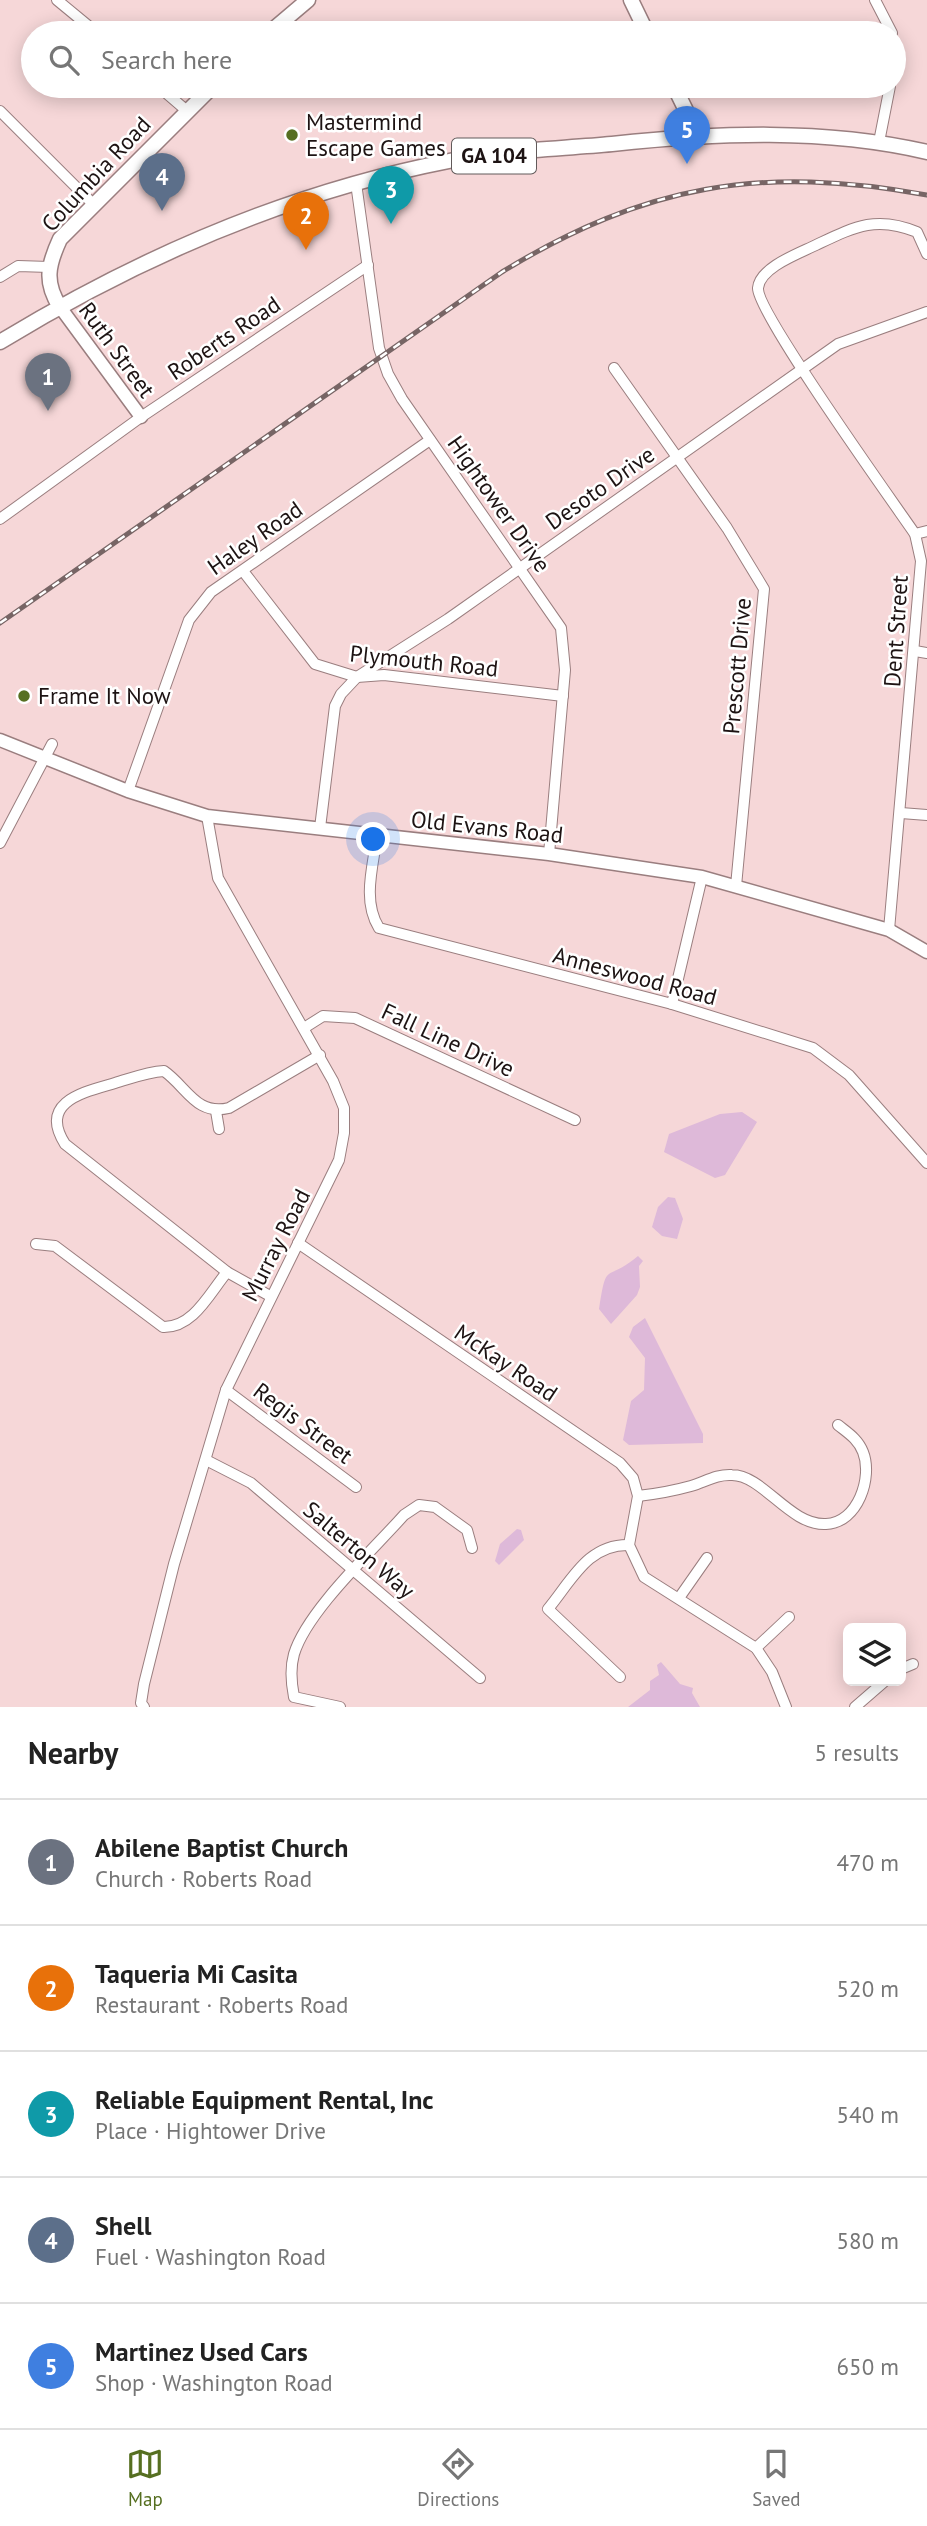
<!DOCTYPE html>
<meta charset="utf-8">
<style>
body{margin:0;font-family:"PT Sans",sans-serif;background:#f6f6f6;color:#222}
.controls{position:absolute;right:21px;bottom:21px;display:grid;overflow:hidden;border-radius:10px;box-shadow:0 4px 18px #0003}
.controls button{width:63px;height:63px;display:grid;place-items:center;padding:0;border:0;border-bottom:2px solid #e0e0e0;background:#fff;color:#222;font:35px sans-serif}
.you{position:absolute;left:374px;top:840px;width:24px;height:24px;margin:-18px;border:5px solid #fff;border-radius:50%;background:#1a73e8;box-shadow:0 0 0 10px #1a73e833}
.badge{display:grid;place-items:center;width:46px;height:46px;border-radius:50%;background:#566f21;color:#fff;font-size:23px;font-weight:700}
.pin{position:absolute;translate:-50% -58px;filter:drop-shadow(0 2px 4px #0008)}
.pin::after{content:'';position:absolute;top:37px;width:24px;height:21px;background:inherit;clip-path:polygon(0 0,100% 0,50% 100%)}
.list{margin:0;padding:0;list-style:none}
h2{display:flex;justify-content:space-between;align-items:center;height:91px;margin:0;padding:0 28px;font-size:30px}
h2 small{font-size:23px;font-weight:400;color:#767676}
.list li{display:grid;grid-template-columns:46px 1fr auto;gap:21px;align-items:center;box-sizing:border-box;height:126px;padding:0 28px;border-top:2px solid #e0e0e0}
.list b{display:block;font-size:26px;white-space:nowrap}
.list p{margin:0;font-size:23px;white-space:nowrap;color:#767676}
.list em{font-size:23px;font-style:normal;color:#767676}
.icon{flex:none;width:38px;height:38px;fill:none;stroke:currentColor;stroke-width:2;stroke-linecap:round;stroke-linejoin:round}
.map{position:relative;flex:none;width:927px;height:1707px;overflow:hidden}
.search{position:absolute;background:#fff;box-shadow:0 4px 18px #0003;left:21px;right:21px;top:21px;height:77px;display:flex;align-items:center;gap:18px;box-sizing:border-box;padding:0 24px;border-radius:38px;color:#767676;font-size:26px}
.sheet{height:721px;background:#fff}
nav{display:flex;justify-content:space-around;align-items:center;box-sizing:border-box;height:98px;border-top:2px solid #e0e0e0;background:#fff;font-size:19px;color:#767676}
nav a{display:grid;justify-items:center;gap:4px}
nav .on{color:#566f21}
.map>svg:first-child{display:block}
</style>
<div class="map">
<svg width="927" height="1707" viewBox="0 0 927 1707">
<rect width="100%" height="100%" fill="#f6d7d8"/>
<g fill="#deb9d9">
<polygon points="742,1112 757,1122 725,1175 715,1178 664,1152 669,1134 720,1114"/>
<polygon points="668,1197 675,1198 683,1219 677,1239 662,1236 652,1227 658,1207"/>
<path d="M638,1256L643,1261L639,1266L640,1287L637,1295L611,1324L599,1309C607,1258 605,1284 638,1256Z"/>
<polygon points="645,1318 703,1434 703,1443 629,1445 623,1440 631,1401 644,1390 645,1358 629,1337 633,1327"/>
<polygon points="517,1529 521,1530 524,1540 499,1565 495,1561 500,1544"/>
<polygon points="661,1662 680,1684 693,1688 692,1693 700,1707 628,1707 650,1690 650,1681 659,1675 657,1665"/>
</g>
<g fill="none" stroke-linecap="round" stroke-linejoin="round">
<defs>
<g id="minor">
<polyline points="57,0 97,33"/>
<polyline points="875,0 892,33"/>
<polyline points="894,43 894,68"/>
<polyline points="158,86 187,111"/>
<polyline points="0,111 93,204"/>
<polyline points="879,142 890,86"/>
<polyline points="356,183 379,348 388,374 402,399 561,628 565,670 549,854"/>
<polyline points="0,277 18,266 49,267"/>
<polyline points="614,368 727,528 764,589 736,886"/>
<polyline points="0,519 141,417 368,265"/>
<polyline points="915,534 927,531"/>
<polyline points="243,571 315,664 357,677 384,675 563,696"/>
<polyline points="915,651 927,653"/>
<polyline points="128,791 189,620 211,592 430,440"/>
<polyline points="901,813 927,815"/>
<polyline points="320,828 335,706 341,694 357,677 448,619 838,344 927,312"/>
<path d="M377,836C373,866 362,901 379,928L672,1004L813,1048L849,1075L927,1163"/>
<polyline points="0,843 52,744"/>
<path d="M889,930L921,561L915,534C893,502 756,311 758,288C760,267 800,253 816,245C854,227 876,215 917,232L927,254"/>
<polyline points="672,1004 702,877"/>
<polyline points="304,1028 323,1016 355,1018 575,1120"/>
<polyline points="216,1111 219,1129"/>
<polyline points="298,1243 620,1463 633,1478 638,1496 629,1545 644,1577 756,1648 772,1672 786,1707"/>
<path d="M36,1244L55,1246L163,1327C193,1328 209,1294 227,1272"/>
<path d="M270,1296L227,1272L65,1144C38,1101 85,1092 115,1083C132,1078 147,1072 164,1071C187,1087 196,1116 229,1108L320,1055"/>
<polyline points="226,1390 356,1487"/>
<polyline points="206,1460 251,1483 480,1678"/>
<path d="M638,1496C656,1494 673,1491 691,1486C705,1482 716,1474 732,1475C763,1475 790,1526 826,1524C858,1523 873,1477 863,1452C858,1439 848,1433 838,1425"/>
<polyline points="679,1598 707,1558"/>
<polyline points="756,1648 789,1617"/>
<polyline points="901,1669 913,1664"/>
<path d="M620,1677L548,1609C572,1580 588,1544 629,1545"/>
<polyline points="144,1707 141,1703 144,1684 174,1564 226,1390 339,1160 344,1133 344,1108 333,1081 218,878 207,816"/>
<path d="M340,1707L294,1697C291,1682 290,1668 294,1654C307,1611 373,1550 404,1515L419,1505L435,1507L467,1530L472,1548"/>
<polyline points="855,1707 885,1681"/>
</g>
<g id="tertiary">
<polyline points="60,307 141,417"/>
<polyline points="0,740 128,791 207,816 549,854 702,877 889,930 927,952"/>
</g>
<g id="secondary">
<polyline points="631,0 647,33"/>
<polyline points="269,33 308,0"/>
<polyline points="674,86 698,135"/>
<path d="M60,307C44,282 48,265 60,239L213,86"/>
</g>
<path id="primary" d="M0,342C138,258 290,192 449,161C502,150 558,149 612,144C716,133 824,128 927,152"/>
</defs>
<use href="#minor" stroke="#9a7e7f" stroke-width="12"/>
<use href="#tertiary" stroke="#9a7e7f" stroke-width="15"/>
<use href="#secondary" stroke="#9a7e7f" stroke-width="17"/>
<use href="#primary" stroke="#9a7e7f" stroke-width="17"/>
<use href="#minor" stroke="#fff" stroke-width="10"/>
<use href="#tertiary" stroke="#fff" stroke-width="12"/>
<use href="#secondary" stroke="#fff" stroke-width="14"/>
<use href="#primary" stroke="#fff" stroke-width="14"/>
<defs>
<path id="rail" d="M0,623L502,272C646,184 761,165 927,195"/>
</defs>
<use href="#rail" stroke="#776565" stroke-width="5"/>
<use href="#rail" stroke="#fff" stroke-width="2.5" stroke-dasharray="8" stroke-linecap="butt"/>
</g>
<g fill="#566f21" stroke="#fff" stroke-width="2.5">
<circle cx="292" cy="135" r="7"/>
<circle cx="24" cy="696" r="7"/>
</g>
<g text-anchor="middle" stroke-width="5" stroke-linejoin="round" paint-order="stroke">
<rect fill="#fff" stroke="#615a5a" stroke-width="2" x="452" y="138.5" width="84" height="35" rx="5"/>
<g font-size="21" font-weight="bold" fill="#1d1313">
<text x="494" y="163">GA 104</text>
</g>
<g font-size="23" fill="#1d1313" stroke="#fff" text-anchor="start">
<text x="306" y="130">Mastermind<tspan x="306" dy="26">Escape Games</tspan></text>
<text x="38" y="704">Frame It Now</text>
</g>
<g font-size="23" fill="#1d1313" stroke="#fff">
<text transform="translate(96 174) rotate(-47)" y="8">Columbia Road</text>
<text transform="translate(224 338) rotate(-34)" y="8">Roberts Road</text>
<text transform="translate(117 350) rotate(54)" y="8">Ruth Street</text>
<text transform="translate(600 488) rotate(-35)" y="8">Desoto Drive</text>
<text transform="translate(499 504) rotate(55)" y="8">Hightower Drive</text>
<text transform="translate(255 538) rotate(-35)" y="8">Haley Road</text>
<text transform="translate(896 631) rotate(-86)" y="8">Dent Street</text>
<text transform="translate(424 661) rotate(6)" y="8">Plymouth Road</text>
<text transform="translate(737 666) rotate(-85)" y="8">Prescott Drive</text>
<text transform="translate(487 827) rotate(6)" y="8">Old Evans Road</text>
<text transform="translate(635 976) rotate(15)" y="8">Anneswood Road</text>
<text transform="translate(448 1040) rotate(25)" y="8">Fall Line Drive</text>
<text transform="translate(276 1245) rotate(-63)" y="8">Murray Road</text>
<text transform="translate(506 1363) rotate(34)" y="8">McKay Road</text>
<text transform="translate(303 1423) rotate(37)" y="8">Regis Street</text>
<text transform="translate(359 1550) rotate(40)" y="8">Salterton Way</text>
</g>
</g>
</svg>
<div class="controls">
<button><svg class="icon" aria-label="layers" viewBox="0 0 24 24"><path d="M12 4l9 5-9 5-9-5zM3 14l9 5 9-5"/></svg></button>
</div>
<div class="you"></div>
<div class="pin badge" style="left:48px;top:411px;background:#6b7280">1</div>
<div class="pin badge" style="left:306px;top:250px;background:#e8710a">2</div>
<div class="pin badge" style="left:391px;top:224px;background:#0f9aa8">3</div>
<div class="pin badge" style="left:162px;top:211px;background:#5c6f8a">4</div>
<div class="pin badge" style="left:687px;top:164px;background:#3f7fe0">5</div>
<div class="search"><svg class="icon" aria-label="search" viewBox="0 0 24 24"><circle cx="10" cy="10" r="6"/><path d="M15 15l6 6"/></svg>Search here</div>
</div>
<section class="sheet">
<h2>Nearby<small>5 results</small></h2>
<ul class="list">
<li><span class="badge" style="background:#6b7280">1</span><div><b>Abilene Baptist Church</b><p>Church · Roberts Road</p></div><em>470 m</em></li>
<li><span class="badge" style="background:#e8710a">2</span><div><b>Taqueria Mi Casita</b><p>Restaurant · Roberts Road</p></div><em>520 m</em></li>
<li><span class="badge" style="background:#0f9aa8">3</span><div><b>Reliable Equipment Rental, Inc</b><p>Place · Hightower Drive</p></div><em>540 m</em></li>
<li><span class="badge" style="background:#5c6f8a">4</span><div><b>Shell</b><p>Fuel · Washington Road</p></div><em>580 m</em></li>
<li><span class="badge" style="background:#3f7fe0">5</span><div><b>Martinez Used Cars</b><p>Shop · Washington Road</p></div><em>650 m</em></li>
</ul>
</section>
<nav>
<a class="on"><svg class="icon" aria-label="map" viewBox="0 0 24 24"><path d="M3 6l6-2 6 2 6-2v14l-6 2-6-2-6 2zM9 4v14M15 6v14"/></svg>Map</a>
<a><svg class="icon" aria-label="directions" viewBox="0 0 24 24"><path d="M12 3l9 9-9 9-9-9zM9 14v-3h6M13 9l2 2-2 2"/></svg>Directions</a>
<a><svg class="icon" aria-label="saved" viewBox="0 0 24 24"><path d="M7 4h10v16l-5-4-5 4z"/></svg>Saved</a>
</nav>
